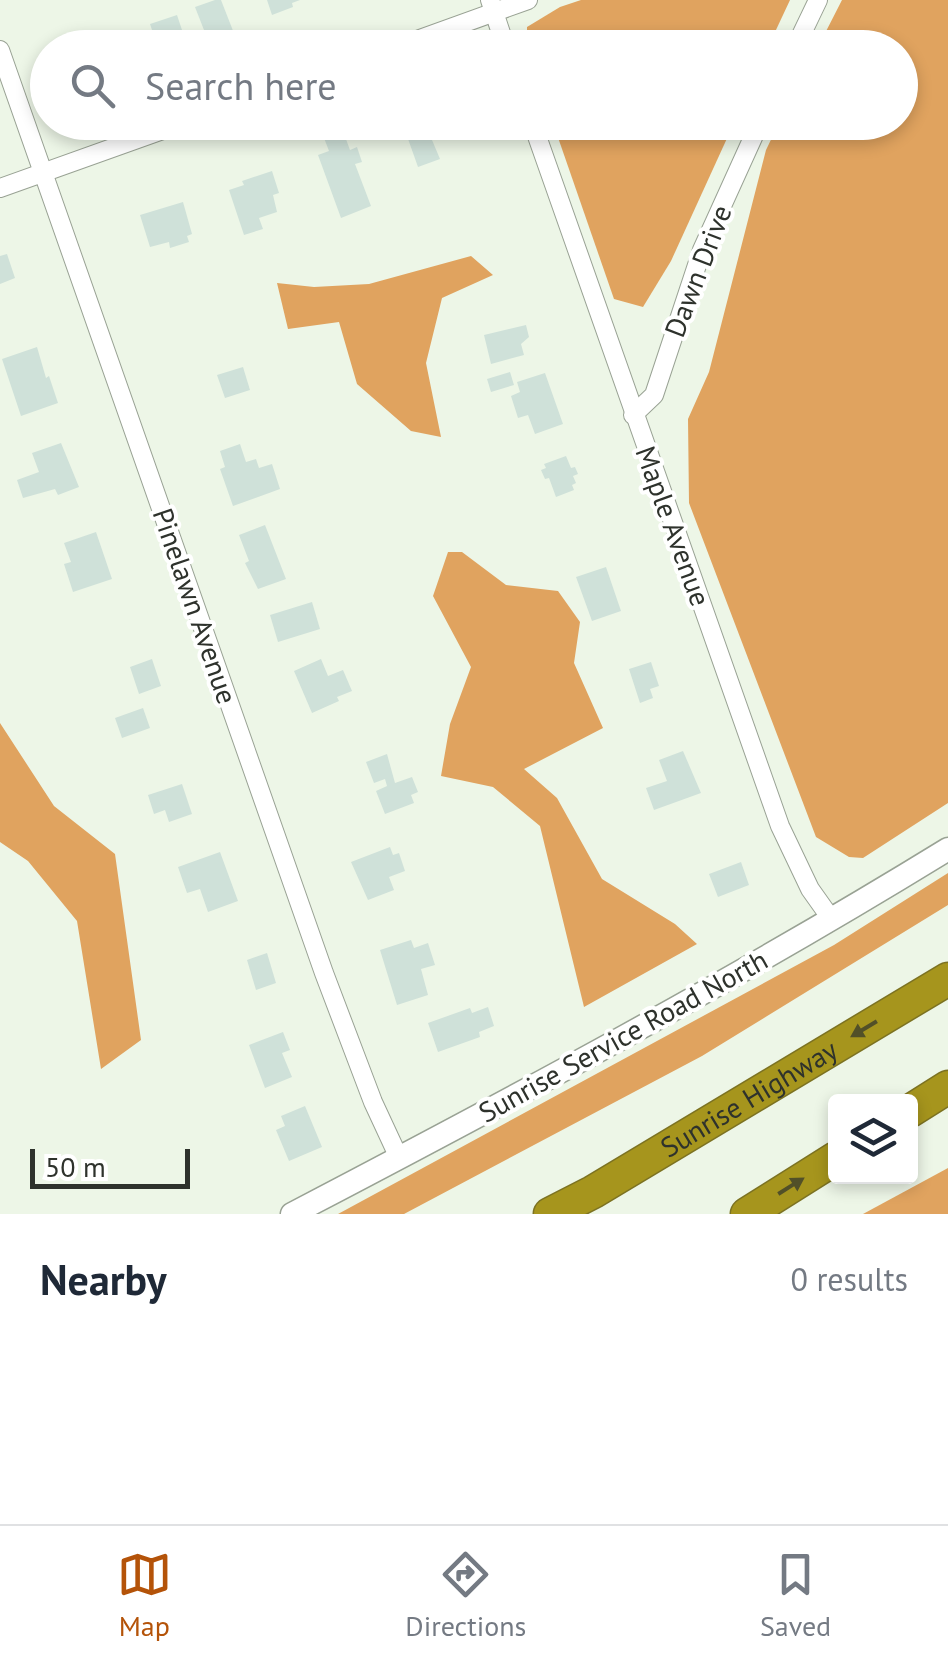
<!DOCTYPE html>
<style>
body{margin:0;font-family:"PT Sans",sans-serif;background:#f6f6f7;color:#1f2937}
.controls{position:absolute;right:30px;bottom:30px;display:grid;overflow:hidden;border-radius:10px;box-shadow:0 5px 15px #0003}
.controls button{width:90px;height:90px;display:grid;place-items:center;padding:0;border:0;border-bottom:2px solid #e0e1e3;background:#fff;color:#1f2937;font:50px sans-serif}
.scale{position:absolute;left:30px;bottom:25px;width:160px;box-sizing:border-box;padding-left:10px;border:5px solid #2e322c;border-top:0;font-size:28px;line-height:35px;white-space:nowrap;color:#2e322c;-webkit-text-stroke:8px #fff;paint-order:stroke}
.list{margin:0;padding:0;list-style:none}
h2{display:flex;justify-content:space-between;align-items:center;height:130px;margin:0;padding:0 40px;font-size:42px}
h2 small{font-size:32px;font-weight:400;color:#747a83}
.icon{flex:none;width:55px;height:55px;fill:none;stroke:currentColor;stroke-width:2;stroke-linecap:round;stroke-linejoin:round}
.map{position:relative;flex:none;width:948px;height:1214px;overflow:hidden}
.search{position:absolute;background:#fff;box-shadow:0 5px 15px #0003;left:30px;right:30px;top:30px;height:110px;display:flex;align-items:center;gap:25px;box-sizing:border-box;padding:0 35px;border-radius:55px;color:#747a83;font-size:38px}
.sheet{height:310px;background:#fff}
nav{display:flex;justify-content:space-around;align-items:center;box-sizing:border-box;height:140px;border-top:2px solid #e0e1e3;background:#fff;font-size:28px;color:#747a83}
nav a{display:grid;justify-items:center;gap:5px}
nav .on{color:#b45309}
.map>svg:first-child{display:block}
</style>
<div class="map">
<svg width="948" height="1214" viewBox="0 0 948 1214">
<rect width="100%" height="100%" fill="#edf6e7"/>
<g fill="#e0a35f">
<polygon points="581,0 790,0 768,47 527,47 527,27 560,7"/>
<polygon points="842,0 948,0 948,803 863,858 849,857 816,837 689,503 688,419 709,372 766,150 779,123 900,122 900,48 818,47"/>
<polygon points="553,123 734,123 671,261 643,307 614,299"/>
<polygon points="471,256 493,275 442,298 426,363 441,437 411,431 357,384 339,322 288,329 277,283 314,287 369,284"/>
<polygon points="448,552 462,552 506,585 558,591 580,622 574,663 603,728 524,769 557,798 602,879 675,924 697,944 584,1007 540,826 493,787 441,776 450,724 471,667 433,596"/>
<polygon points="0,723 54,806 115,854 141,1040 101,1069 77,921 28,861 0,842"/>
<polygon points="948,873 948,905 702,1056 404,1214 338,1214 834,945"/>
<polygon points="948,1168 948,1214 863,1214"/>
</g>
<g fill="#cfe1d9">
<polygon points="215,0 221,0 237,41 220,48 211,48 195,7"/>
<polygon points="267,0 300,0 292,3 293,7 272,15"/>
<polygon points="177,15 188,48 158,48 150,24"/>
<polygon points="402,122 460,122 462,128 432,140 440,159 418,167"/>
<polygon points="343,131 350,150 357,147 362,162 355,164 371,206 341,218 318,155 329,151 324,138"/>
<polygon points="272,171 279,193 273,195 277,212 259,218 263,229 244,235 229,190 244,185 242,181"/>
<polygon points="183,202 192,234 187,236 189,242 170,248 169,242 150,247 140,215"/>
<polygon points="7,254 15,278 0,284 0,256"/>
<polygon points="526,325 529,337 521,344 524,355 491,364 484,335"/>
<polygon points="37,347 46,378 49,376 58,403 21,416 2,359"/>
<polygon points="243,367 250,390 225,398 217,375"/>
<polygon points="510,372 514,385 491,392 487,379"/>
<polygon points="545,373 563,424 535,434 528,415 518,418 511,396 520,392 517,382"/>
<polygon points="61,443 79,487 58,495 55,489 23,498 17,480 39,472 32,453"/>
<polygon points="240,444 246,462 256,459 259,468 272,464 280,489 233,506 220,469 225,467 220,451"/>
<polygon points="566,456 571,468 575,467 578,474 573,476 576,483 572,485 574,490 556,497 549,478 545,479 541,470 546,468 544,464"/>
<polygon points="265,525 286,579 258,589 245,563 249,561 239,535"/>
<polygon points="96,532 112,579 73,592 64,564 71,562 64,543"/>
<polygon points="606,567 621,611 592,621 576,577"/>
<polygon points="312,602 320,629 278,642 270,615"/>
<polygon points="152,659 161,686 139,694 130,667"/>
<polygon points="321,659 328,676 343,670 352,691 337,697 339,701 312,713 294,671"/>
<polygon points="651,662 659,686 650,689 653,698 640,703 629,669"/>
<polygon points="143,708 150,728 122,738 115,718"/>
<polygon points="683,751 701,793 654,810 646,788 667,781 659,760"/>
<polygon points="387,754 395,783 412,777 418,792 411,795 414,803 385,814 376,791 387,786 385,779 374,783 366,762"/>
<polygon points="182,784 192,814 169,822 165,810 154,814 148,795"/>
<polygon points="390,847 393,855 399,853 405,871 389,877 394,890 368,900 351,862"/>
<polygon points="220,852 238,901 208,912 200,889 187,893 178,867"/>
<polygon points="741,862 749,885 718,897 709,874"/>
<polygon points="411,940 414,948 428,943 435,965 421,969 428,995 397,1005 380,950"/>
<polygon points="267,953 276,983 256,990 247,960"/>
<polygon points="488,1007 494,1026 479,1032 480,1037 438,1052 428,1023 470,1008 472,1013"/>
<polygon points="283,1032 290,1050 282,1053 292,1077 265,1088 249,1045"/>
<polygon points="305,1106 322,1147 289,1161 276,1130 285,1126 281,1116"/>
</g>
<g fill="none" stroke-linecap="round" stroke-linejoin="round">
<defs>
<g id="minor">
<polyline points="490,0 506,48"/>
<polyline points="395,48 528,0"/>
<polyline points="795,48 818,0"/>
<polyline points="0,50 324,973 373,1102 399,1158"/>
<polyline points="532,122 780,826 810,889 832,920"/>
<polyline points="0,188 185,122"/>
<polyline points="633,415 654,395 702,250 760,122"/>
</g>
<path id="tertiary" d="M292,1214C514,1098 735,980 948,849"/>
<g id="motorway">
<polyline points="910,1111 948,1087"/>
<path id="s1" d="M550,1214L593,1192L948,979"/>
<polyline points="747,1214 836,1158"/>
</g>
</defs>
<use href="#minor" stroke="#99a294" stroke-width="20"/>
<use href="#tertiary" stroke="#99a294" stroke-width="25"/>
<use href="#motorway" stroke="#7c7222" stroke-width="35"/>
<use href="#minor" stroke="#fff" stroke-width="18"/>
<use href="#tertiary" stroke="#fff" stroke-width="22"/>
<use href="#motorway" stroke="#a6951d" stroke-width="32"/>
</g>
<defs><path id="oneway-solid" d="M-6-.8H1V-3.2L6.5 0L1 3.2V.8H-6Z" transform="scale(2.5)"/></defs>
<g fill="#525028">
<use href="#oneway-solid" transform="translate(864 1029) rotate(149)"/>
<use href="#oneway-solid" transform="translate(791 1186) rotate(-32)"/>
</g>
<g text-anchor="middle" stroke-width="8" stroke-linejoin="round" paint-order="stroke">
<g font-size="28" fill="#2e322c" stroke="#fff">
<text transform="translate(698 271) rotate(-69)" y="10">Dawn Drive</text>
<text transform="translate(673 526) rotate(70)" y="10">Maple Avenue</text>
<text transform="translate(195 606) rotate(71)" y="10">Pinelawn Avenue</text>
<text transform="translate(623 1036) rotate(-29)" y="10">Sunrise Service Road North</text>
<text dy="10" stroke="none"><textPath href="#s1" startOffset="230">Sunrise Highway</textPath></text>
</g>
</g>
</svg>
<div class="controls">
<button><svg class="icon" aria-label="layers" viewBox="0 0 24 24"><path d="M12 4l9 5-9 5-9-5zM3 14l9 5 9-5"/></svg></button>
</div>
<div class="scale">50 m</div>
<div class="search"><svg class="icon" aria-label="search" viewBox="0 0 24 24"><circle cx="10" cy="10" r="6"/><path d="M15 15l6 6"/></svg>Search here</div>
</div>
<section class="sheet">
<h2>Nearby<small>0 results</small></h2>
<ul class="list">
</ul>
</section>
<nav>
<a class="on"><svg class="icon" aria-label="map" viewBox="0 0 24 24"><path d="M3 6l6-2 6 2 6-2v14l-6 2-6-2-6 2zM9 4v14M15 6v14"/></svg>Map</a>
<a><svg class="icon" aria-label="directions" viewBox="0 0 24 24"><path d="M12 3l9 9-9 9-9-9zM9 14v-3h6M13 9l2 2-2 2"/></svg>Directions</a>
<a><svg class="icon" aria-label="saved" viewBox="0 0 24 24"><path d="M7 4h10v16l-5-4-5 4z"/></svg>Saved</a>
</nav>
